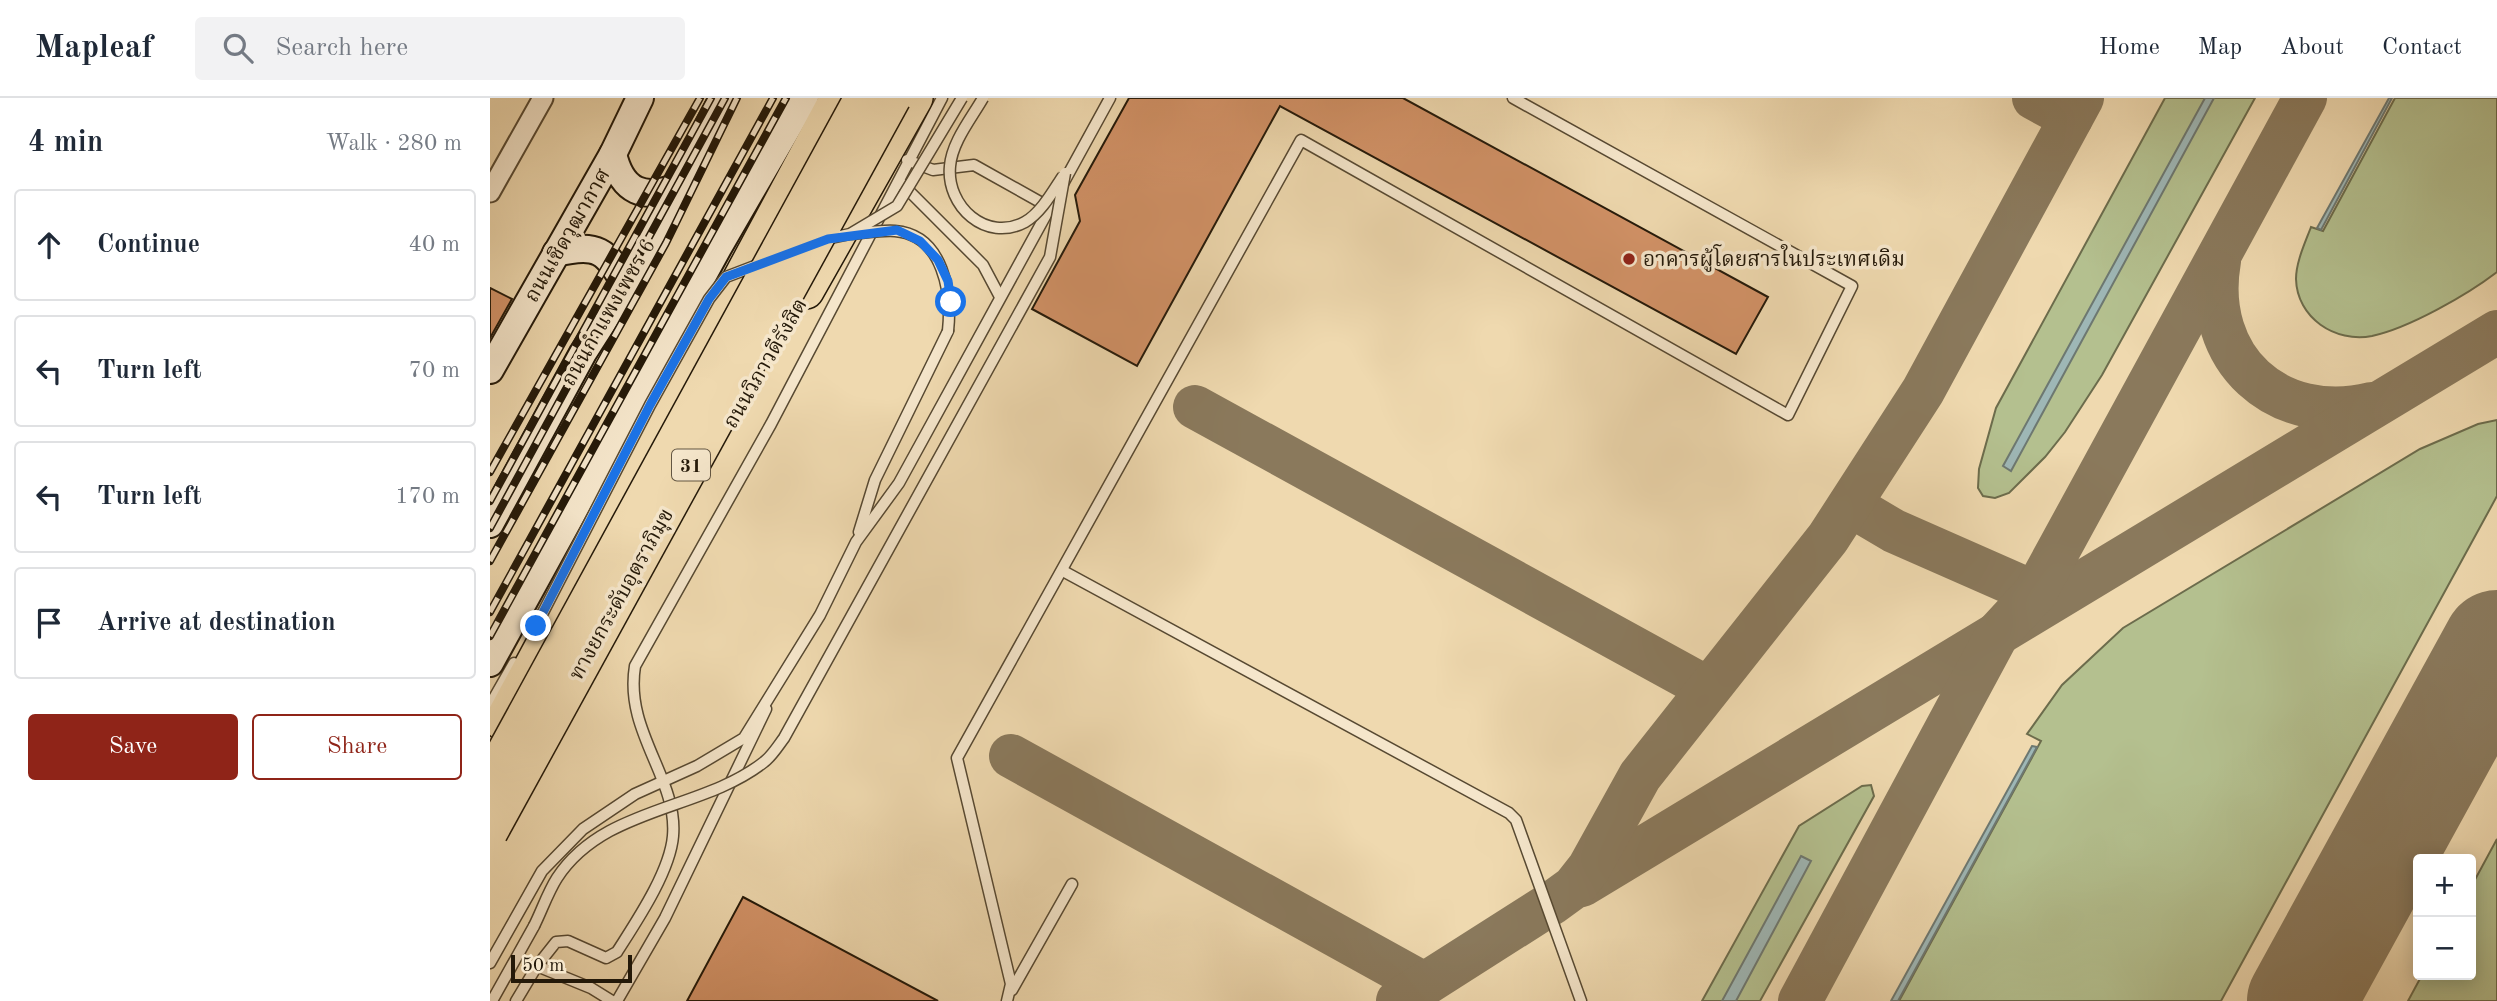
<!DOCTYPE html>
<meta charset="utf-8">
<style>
body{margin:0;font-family:"Old Standard TT","Noto Serif Thai",serif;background:#f2f2f3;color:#1f2937}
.controls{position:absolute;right:21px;bottom:21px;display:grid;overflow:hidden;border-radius:7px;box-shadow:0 4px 18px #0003}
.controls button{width:63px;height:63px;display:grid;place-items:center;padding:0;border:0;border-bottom:2px solid #e0e1e3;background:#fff;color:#1f2937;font:35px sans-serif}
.scale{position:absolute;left:21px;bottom:18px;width:121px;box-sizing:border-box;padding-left:7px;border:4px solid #241909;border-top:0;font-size:19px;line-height:24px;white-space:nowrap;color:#241909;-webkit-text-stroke:5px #f5e6cb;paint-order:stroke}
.stop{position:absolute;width:21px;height:21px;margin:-16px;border:5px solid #1a73e8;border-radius:50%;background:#fff}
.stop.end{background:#1a73e8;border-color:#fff;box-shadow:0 2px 7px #0008}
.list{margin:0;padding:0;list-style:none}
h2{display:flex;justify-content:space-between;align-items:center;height:91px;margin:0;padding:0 28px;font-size:30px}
h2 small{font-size:23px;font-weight:400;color:#747a83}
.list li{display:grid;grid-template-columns:46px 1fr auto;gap:21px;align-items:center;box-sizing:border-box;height:112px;margin:0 14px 14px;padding:0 14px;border:2px solid #e0e1e3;border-radius:7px}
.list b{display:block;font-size:26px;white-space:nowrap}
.list em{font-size:23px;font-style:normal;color:#747a83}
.actions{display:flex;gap:14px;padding:21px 28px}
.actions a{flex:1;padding:16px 0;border:2px solid #8f2418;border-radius:7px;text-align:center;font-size:24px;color:#8f2418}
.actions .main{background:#8f2418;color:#fff}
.icon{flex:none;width:38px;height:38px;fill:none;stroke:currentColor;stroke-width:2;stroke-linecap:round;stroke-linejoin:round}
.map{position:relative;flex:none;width:2007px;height:903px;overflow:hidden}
header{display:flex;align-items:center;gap:42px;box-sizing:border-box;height:98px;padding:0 35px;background:#fff;border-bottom:2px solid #e0e1e3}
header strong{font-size:33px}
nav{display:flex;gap:38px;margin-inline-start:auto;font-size:24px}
.search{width:490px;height:63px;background:#f2f2f3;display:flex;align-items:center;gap:18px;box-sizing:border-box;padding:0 24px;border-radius:7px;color:#747a83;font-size:26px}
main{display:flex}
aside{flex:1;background:#fff}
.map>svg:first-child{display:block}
</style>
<header>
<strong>Mapleaf</strong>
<div class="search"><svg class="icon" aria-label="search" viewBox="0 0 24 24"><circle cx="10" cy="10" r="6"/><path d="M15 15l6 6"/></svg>Search here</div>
<nav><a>Home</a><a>Map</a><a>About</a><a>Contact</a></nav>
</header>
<main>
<aside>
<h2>4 min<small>Walk · 280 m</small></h2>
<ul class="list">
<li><svg class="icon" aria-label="ahead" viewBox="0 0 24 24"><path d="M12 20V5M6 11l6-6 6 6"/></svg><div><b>Continue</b></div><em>40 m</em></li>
<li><svg class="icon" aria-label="left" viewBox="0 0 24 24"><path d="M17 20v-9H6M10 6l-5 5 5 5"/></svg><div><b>Turn left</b></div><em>70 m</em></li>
<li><svg class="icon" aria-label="left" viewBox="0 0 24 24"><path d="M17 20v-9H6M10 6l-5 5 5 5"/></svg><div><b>Turn left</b></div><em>170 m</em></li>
<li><svg class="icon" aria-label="arrive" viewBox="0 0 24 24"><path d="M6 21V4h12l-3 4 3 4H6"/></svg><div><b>Arrive at destination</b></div></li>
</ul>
<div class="actions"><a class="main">Save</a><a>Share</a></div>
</aside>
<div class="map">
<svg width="2007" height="903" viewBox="0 0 2007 903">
<rect width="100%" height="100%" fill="#efd9af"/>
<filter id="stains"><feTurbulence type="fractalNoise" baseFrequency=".00286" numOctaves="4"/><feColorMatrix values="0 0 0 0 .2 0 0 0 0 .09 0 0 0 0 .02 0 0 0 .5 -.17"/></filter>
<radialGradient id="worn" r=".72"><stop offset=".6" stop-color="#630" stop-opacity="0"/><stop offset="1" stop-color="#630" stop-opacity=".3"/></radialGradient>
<g fill="#b4c08f" stroke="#6c6c4c" stroke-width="2">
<polygon points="1675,0 1765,0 1612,277 1575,334 1555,359 1519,395 1505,400 1493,398 1488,390 1489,371 1506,310"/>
<path d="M1905,0H2007V174C1977,197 1919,230 1882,238C1845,245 1807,220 1806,181C1806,164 1815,145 1821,129L1833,133Z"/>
<polygon points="2007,322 2007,398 1731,903 1409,903 1551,643 1537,636 1572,587 1633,530 1930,351 1988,326"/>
<polygon points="1381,687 1384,698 1270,903 1212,903 1309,728 1372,688"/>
<polygon points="2007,741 2007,903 1918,903 1932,877 1981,877 1981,789"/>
</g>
<g fill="#9eb7b6" stroke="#6d7871" stroke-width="2">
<polygon points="1715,0 1724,0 1521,373 1513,368"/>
<polygon points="1899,0 1902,0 1831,132 1827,130"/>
<polygon points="1542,648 1547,649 1408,903 1401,903"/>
<polygon points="1311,758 1321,763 1246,903 1232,903"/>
</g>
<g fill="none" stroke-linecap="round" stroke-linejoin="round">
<g stroke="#8a795c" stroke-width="44">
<polyline points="1544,0 1581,20"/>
<path d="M1729,163C1712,261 1787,329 1882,306"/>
<polyline points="705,309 1217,590"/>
<polyline points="1360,407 1404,433 1545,495"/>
<polyline points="521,658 934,886"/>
<polyline points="1092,787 2007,234"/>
<polyline points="908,903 1062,805 1084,789 1099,770 1150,678 1338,440 1433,293 1592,0"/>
<polyline points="1310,903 1508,535 1545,495 1815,0"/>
</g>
<polyline stroke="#8a795c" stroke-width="108" points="1811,903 2007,546"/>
</g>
<g fill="#d29267" stroke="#241909" stroke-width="2">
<polygon points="639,0 913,0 1278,199 1246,256 790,8 647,268 542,211 590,123 585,97"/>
<polygon points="0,190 22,201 0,240"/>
<polygon points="253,799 448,903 197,903"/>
</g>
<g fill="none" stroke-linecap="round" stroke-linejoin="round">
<defs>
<g id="lane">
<polyline points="417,62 443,72 484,67 559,109"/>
<polyline points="412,86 493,167 510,199"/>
<polyline points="369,434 385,382 458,233"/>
<polyline points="573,473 1019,715 1026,722 1091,903"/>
<polyline points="0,607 24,565"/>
<polyline points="0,865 52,773 93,731 145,696 207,668 254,640 330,517 366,444 409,385 620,0"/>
<polyline points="47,868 101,890 122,903"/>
<polyline points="522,892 582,786"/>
<polyline points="2,903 44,828"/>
<path d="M26,903L47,868L66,844L78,843L116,860L127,854C146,824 180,774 183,738C188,680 134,634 145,568L281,326L452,0"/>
<polyline points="127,903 175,820 276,611"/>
<polyline points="517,903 521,886 467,660 811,42 1298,317 1362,188 1023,0"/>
</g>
<polyline id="street" points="0,94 53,0"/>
<g id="secondary">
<path d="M123,56C132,94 154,103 189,88"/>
<path d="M66,155C107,145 117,152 136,188"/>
<polyline points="0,272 123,56 150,0"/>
<polyline points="0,426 93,255 136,188 233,0"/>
<polyline points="0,565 228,150 315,0"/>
</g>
<g id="highway">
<polyline points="316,193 425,0"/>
<polyline points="12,624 348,0"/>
</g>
</defs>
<use href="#lane" stroke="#574932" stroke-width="13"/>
<use href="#street" stroke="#574932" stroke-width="23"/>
<use href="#secondary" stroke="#241909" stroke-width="30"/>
<use href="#highway" stroke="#241909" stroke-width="38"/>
<use href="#lane" stroke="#f5e6cb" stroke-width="10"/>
<use href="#street" stroke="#f5e6cb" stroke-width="19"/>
<use href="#secondary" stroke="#f5e6cb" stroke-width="26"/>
<use href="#highway" stroke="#efd9af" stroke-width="35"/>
<defs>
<g id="rail">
<polyline points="0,374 210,0"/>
<polyline points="0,403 221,0"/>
<polyline points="0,430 235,0"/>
<polyline points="0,463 176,145 247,0"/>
<polyline points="0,514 283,0"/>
<polyline points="0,538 296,0"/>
</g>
</defs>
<use href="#rail" stroke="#241909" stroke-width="8"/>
<use href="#rail" stroke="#f5e6cb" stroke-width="5" stroke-dasharray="16" stroke-linecap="butt"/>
<defs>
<g id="lane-bridge">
<path d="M493,0C481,21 462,44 460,68C456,108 496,145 535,124C551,115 563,93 573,78"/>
<path d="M361,136C375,135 391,132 405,133C454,137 462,196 458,233"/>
<polyline points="336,141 360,136 407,108 472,0"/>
<polyline points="46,528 160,307 219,201 236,179 270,166"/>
<path d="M44,828C52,812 58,794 67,780C114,708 212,713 274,664C282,658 288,648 294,640L560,159L575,75"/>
</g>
<g id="highway-bridge">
<polyline points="0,681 372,0"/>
<polyline points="0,734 403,0"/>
</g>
</defs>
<use href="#lane-bridge" stroke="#574932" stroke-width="13" stroke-linecap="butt"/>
<use href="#highway-bridge" stroke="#241909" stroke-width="38" stroke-linecap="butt"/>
<use href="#lane-bridge" stroke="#f5e6cb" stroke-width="10"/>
<use href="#highway-bridge" stroke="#efd9af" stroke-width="35"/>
</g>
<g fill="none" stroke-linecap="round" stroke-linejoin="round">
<polyline stroke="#1a73e8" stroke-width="9" points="46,528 160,307 219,201 236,179 338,141 407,132 430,143 448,162 458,183 461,204"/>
</g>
<circle fill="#8f2418" stroke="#f5e6cb" stroke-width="2.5" cx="1139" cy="161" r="7"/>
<g text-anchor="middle" stroke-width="7" stroke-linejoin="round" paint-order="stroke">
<rect fill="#f5e6cb" stroke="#635643" stroke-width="2" x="182" y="351.5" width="38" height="31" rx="5"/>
<g font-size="19" font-weight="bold" fill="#241909">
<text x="201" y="374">31</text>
</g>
<g font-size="21" fill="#241909" stroke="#f5e6cb">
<text transform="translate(77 137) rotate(-60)" y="7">ถนนเชิดวุฒากาศ</text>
<text transform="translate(118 214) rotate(-60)" y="7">ถนนกำแพงเพชร 6</text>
<text transform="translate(275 265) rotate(-60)" y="7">ถนนวิภาวดีรังสิต</text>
<text transform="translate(131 496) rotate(-61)" y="7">ทางยกระดับอุตราภิมุข</text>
</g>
<g font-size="21" fill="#241909" stroke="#f5e6cb" text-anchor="start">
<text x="1153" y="168">อาคารผู้โดยสารในประเทศเดิม</text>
</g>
</g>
<rect width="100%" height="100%" filter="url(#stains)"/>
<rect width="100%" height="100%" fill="url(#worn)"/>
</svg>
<div class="controls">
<button>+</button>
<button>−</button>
</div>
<div class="scale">50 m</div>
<div class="stop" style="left:461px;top:204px"></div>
<div class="stop end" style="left:46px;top:528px"></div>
</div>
</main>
